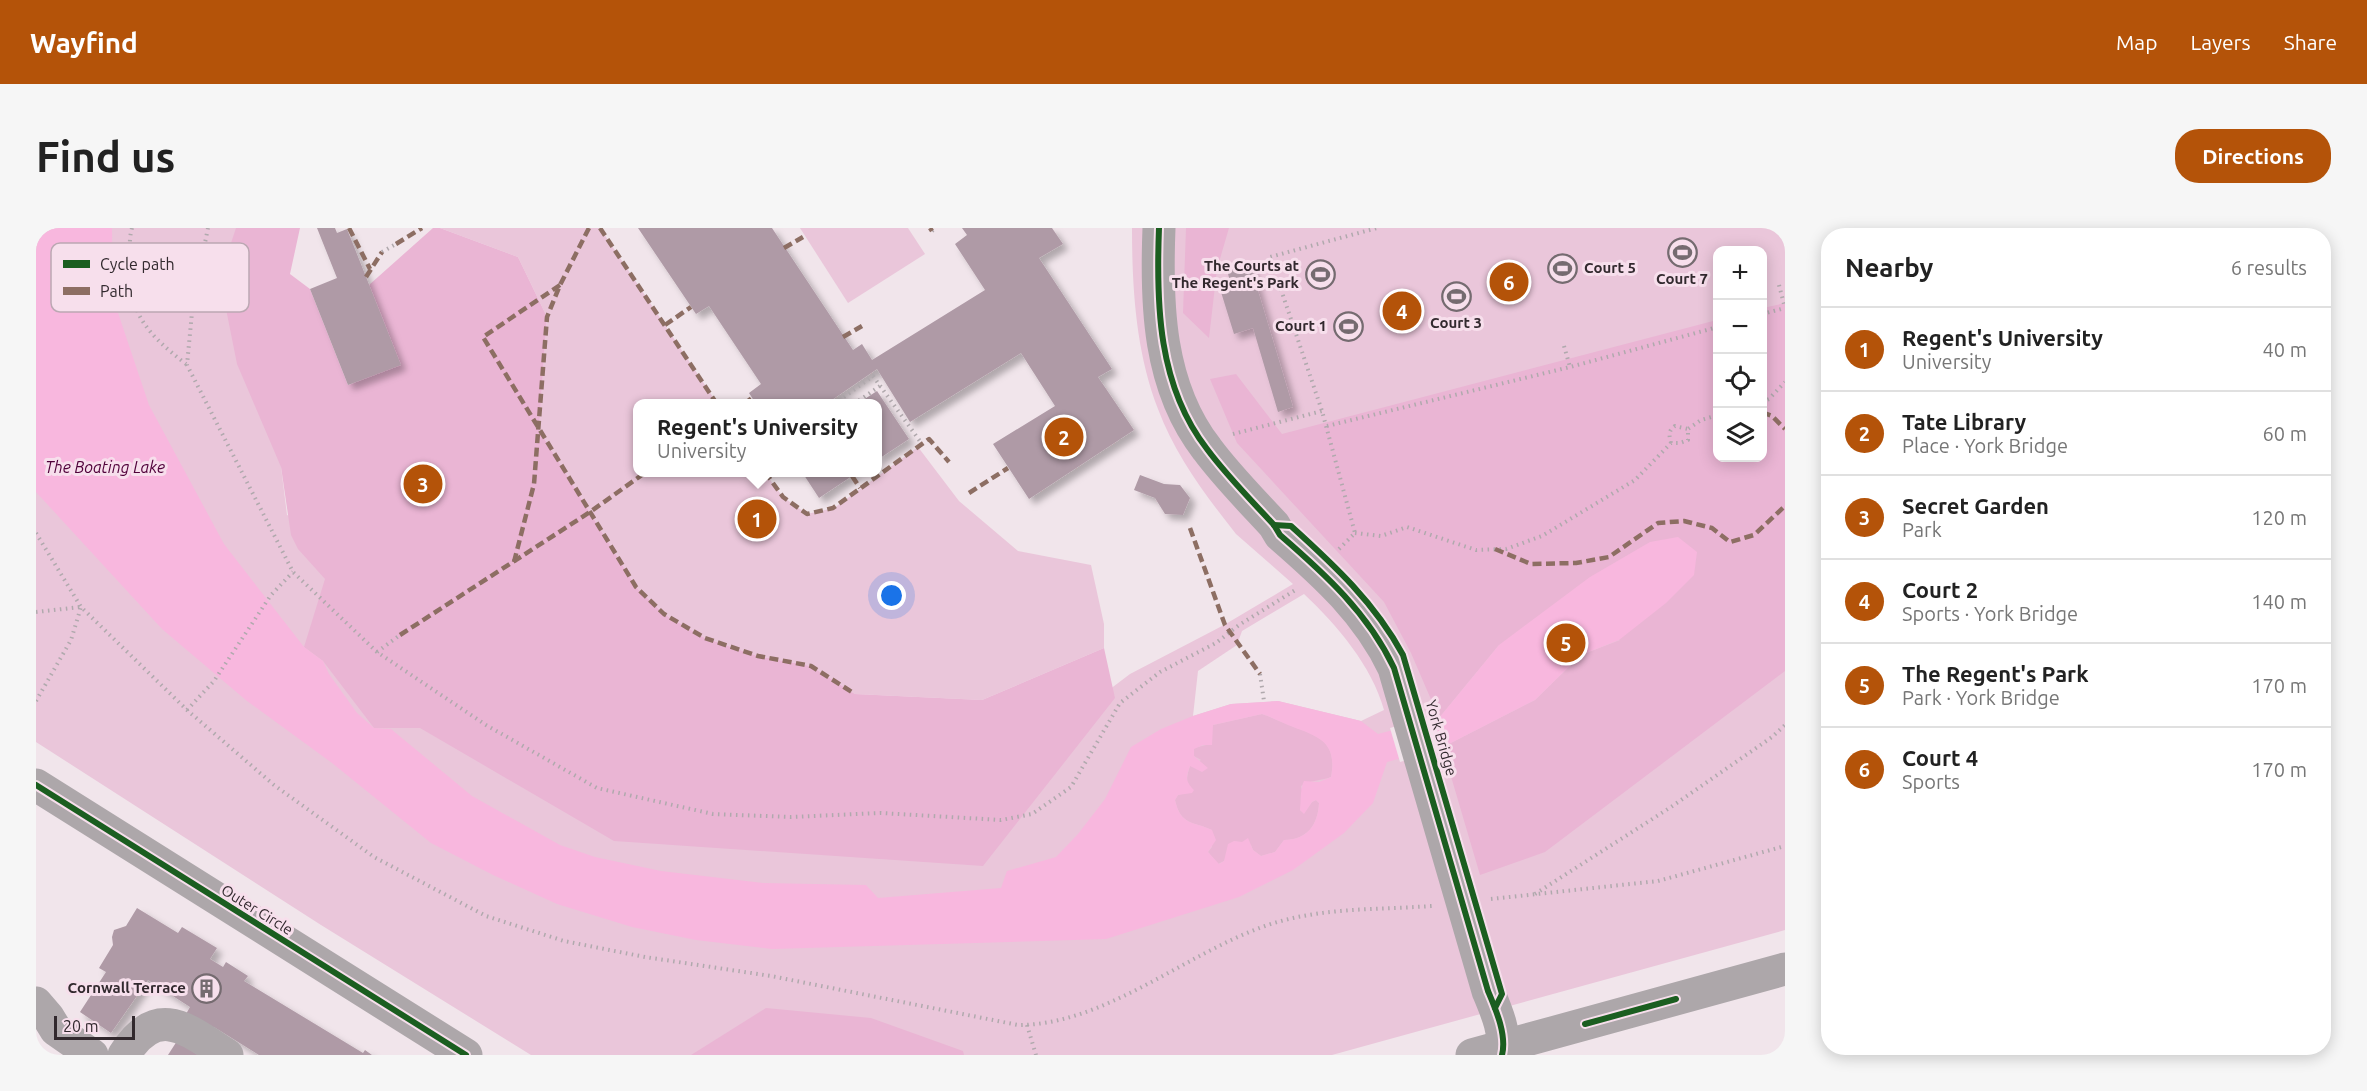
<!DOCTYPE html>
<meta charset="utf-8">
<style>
body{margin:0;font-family:Ubuntu,sans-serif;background:#f6f6f6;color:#222}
.controls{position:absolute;right:18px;top:18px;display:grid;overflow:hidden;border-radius:12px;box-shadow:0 3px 15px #0003}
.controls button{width:54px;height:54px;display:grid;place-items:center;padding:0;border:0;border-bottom:2px solid #e0e0e0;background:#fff;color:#222;font:30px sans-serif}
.scale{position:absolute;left:18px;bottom:15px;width:81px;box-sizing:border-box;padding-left:6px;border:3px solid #32292e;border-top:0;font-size:16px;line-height:21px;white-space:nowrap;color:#32292e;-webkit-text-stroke:4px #f7dfec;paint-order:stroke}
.you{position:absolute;left:856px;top:368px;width:21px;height:21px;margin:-15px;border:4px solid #fff;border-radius:50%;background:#1a73e8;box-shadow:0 0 0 9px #1a73e833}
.badge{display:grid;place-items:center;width:39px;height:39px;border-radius:50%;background:#b45309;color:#fff;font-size:20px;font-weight:700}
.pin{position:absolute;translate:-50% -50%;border:3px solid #fff;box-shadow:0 2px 6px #0006}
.popup{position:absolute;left:597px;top:171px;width:249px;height:78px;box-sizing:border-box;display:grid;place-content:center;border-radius:12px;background:#fff;filter:drop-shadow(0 2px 4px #0005);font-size:20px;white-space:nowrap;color:#767676}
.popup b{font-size:22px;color:#222}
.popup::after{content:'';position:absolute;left:50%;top:100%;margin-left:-12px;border:12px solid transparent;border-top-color:#fff}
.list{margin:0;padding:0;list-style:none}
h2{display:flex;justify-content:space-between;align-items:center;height:78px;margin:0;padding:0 24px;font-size:26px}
h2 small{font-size:20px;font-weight:400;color:#767676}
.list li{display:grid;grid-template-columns:39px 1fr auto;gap:18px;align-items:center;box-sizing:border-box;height:84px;padding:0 24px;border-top:2px solid #e0e0e0}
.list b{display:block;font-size:22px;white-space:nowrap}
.list p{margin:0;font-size:20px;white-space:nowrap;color:#767676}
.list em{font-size:20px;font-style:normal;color:#767676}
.icon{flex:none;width:33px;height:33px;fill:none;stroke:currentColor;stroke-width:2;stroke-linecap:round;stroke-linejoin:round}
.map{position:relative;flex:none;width:1749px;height:827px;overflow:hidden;border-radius:24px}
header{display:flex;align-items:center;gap:36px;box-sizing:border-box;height:84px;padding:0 30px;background:#b45309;color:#fff}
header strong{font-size:28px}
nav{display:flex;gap:33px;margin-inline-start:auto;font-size:21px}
.intro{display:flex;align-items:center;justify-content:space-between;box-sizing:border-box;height:144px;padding:0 36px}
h1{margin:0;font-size:42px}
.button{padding:15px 27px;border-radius:24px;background:#b45309;color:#fff;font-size:21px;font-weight:700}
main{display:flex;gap:36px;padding:0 36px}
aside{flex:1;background:#fff;border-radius:24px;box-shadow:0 3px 15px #0003}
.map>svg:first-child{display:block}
</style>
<header>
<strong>Wayfind</strong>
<nav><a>Map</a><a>Layers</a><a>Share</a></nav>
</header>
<div class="intro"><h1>Find us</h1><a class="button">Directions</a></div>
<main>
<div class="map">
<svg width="1749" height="827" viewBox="0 0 1749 827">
<defs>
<filter id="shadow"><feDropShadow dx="5.5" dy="5.5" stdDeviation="3" flood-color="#0004"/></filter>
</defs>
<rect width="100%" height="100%" fill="#f1e5eb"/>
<g fill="#eac6da" fill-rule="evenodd">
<path d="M0,0H245V239L251,287L967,542L1094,446L1188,397L1257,356L1200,306C1170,268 1139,227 1122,181C1100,124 1096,61 1096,0H1749V702L1296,827H495L285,697L0,514ZM1682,22H1726V230H1682ZM1268,366C1301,397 1336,438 1348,482L1325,493L1242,473L1195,476L1157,488L1162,443L1201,417L1206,403Z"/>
<polygon points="404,0 564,0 681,175 601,176 601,244 729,245 747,269 771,286 798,280 882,219 923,273 982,323 1055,337 1068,396 1068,420 946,472 819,466 775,438 722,428 669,410 628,386 600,359 503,202 511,89 482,29"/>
<polygon points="764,0 872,0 889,26 812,75"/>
</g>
<g fill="#eab5d4">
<polygon points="200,0 264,0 254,46 274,61 312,157 364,136 333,57 397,0 404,0 482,29 511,89 503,202 600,359 628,386 669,410 722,428 775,438 819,466 946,472 1068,420 1079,470 947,638 578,613 384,500 338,500 287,433 268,419 289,351 262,321 255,307 245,239 201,136 190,81 194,18"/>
<polygon points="1150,0 1193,0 1181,41 1173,110 1147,85"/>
<polygon points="1749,75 1749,443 1509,624 1444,647 1414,545 1409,518 1499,472 1545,427 1584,412 1463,417 1403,490 1375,425 1348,374 1201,215 1174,151 1200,146 1246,206 1681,92 1682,230 1726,230 1727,80"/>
<path d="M1226,486C1235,489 1243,493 1253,497C1281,508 1302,512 1295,549C1284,553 1275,552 1265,558L1267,568L1264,582L1268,585L1276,574L1280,572L1283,575C1282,597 1271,612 1248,612L1239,624L1225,628L1217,622L1215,617L1198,613L1188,633L1182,636L1172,624L1176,619V602C1157,593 1145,598 1139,572L1142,567L1149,565C1152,555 1150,548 1154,538L1165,532L1158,528V520L1170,517L1177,497Z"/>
<polygon points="730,780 835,790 927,823 928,827 655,827"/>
</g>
<path fill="#f8b7de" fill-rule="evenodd" d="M0,0H76L77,70L113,177L188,316L268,419L287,433L293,446L321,485L338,500L355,501L436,568L524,617L559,629L625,643L727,655L830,657L842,670L965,660L971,643L1020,629L1042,606L1069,571L1095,519L1125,501L1157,488L1195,476L1242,473L1325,493L1342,506L1403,490L1463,417L1554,349L1614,314L1642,309L1661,324L1658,347L1630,375L1583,412L1545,427L1499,472L1409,518L1351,534L1337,575L1308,605L1257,642L1203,669L1070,711L736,721L660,712L596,699L521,676L457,647L395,615L296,535L211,473L126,401L0,264ZM1226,486C1235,489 1243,493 1252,497C1280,508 1302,512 1295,549L1283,554L1268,553C1264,560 1265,574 1264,582L1268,586L1276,574L1280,572L1283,575C1282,597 1271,612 1248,612L1239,624L1225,628L1217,622L1212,610L1206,614L1198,613L1192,616L1188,633L1183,636L1172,624L1180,612L1176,602C1157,593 1145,598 1139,572L1142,567L1156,565L1158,562C1149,553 1150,549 1154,538L1166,544L1172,540L1158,528V521L1167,517H1176L1177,497Z"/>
<polygon fill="#f1e5eb" points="1396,488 1406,522 1364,534 1354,500"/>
<g fill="#af9aa6" filter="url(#shadow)">
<polygon points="281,0 299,0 301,5 311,1 365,137 312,157 274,61 301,50"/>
<polygon points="602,0 736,0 817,122 826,116 836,132 949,62 919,16 931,7 926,0 1016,0 1027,16 1003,30 1076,141 1062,149 1098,202 993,271 957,216 1019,178 985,125 874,194 841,141 790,176 720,176 713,165 725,156 673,78 660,86"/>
<polygon points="1214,36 1257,179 1242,184 1217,100 1198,106 1185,64 1196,61 1191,42"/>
<polygon points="841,163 873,211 841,232 841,176 821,176"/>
<polygon points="766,244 822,244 783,270"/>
<polygon points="1104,247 1128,256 1144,257 1154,270 1147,287 1129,286 1119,270 1098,262"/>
<polygon points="101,680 142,705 146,699 181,720 174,731 187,739 190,734 212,748 208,753 327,825 329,822 336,827 223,827 178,799 176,803 150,786 154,779 112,752 75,805 44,784 70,744 63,740 77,717 76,709 78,702 90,698"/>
<polygon points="141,813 162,827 132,827"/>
</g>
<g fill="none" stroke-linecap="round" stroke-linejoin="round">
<g stroke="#b0a9ad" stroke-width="4" stroke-dasharray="1.5 4.5" stroke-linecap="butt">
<path d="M96,0C93,10 94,22 93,32C91,84 111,106 150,136"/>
<polyline points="172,0 157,74 151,137 257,344 341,424 450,497 561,560 677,586 754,589 845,585 965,592 996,586 1035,559 1084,475 1124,444 1180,415 1203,397 1261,361"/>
<polyline points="896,3 900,0"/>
<polyline points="346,24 360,16"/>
<polyline points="1743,57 1749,80"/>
<polyline points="1726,86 1749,80"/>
<polyline points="1528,118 1534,139"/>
<polyline points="1726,174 1733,171 1749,154"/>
<polyline points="798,176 837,148 886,216"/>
<polyline points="818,176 844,158"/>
<polyline points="1291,198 1534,139 1682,99"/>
<polyline points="1197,206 1286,183"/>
<path d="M1635,215C1633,207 1632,203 1639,198L1652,201"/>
<path d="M0,305L45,379L151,482L238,557L338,629L450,688L528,713L609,729L735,748L982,797C1068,797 1149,726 1229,698C1283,679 1340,682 1396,678"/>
<polyline points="1319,305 1345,308 1371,299 1440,322 1470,321 1506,308 1599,252 1635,215 1644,215 1652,212 1652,201 1665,192 1682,187"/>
<polyline points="1303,321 1319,305 1286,183 1234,29 1341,0"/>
<polyline points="0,384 45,379"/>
<polyline points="341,424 364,407"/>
<polyline points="1224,446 1228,473"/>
<polyline points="0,473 35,412 45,379"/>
<polyline points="151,482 178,453 235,367 257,344"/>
<polyline points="1499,666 1635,579 1736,509 1749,497"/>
<polyline points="1455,671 1622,653 1749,618"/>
<polyline points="991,797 1000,827"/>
</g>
<g stroke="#ada7aa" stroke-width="33">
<path d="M1123,0C1120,76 1122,158 1171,221C1191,248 1215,272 1238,297L1244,307C1289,346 1332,385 1358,440L1452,763C1460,782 1471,807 1466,827"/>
<polyline points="0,557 430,827"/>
<polyline points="0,775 12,789 20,802 56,827"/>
<path d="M88,827C121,774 151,801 191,827"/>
<polyline points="1436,827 1749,741"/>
</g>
<g stroke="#8d6e63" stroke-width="4.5" stroke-dasharray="9 4.5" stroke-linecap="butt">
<polyline points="313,0 334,41"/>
<polyline points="564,0 681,176"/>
<polyline points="894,0 896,3"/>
<polyline points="360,16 386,0"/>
<polyline points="748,20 767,9"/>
<polyline points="330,49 346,24"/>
<polyline points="524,57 447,109 600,359 628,386 669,410 722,428 775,438 819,466"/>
<polyline points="629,97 655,79"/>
<polyline points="807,109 826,98"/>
<polyline points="708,176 716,170"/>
<polyline points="1726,184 1736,188 1749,201"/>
<polyline points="729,244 747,269 771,286 797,280 893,211 913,234"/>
<polyline points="816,248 824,260"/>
<polyline points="933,265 972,240"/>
<polyline points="1154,300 1189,397 1224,446"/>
<polyline points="1459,321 1495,336 1540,335 1573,329 1622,295 1648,293 1676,300 1694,314 1718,307 1749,278"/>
<polyline points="478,334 498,256 511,89 524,57 553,0"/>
<polyline points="364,407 554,284 610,244"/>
</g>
<defs>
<g id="cycleway">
<path d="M1123,0C1120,76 1122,158 1171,221C1191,248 1215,272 1238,297L1244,307C1289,346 1332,385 1358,440L1452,763C1460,782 1471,807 1466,827"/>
<path d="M1238,297L1255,298C1298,337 1339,375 1367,427L1466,766L1459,780"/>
<polyline points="0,557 430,827"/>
<polyline points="1549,796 1640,771"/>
</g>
</defs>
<use href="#cycleway" stroke="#f7dfec" stroke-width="10"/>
<use href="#cycleway" stroke="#1b5e20" stroke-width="6"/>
</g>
<defs>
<symbol id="stadium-ring" viewBox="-11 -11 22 22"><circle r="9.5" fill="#f7dfec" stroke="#756b70" stroke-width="1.5"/><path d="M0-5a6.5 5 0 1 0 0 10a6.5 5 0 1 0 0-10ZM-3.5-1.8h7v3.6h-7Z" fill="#756b70"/></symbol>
<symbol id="building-ring" viewBox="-11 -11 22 22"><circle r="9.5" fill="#f7dfec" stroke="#756b70" stroke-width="1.5"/><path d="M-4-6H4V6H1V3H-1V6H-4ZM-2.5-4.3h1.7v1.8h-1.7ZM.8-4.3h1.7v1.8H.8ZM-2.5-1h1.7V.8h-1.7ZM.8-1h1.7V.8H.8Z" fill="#756b70"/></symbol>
</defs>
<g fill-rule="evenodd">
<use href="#stadium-ring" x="1630" y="8" width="33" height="33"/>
<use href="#stadium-ring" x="1510" y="24" width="33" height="33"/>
<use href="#stadium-ring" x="1268" y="30" width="33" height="33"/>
<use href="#stadium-ring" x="1404" y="52" width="33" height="33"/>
<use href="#stadium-ring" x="1296" y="82" width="33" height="33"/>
<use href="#building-ring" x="154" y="744" width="33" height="33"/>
</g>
<g text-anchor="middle" stroke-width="6" stroke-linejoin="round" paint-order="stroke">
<g font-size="15" font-weight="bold" fill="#32292e" stroke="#f7dfec" text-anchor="end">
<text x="1263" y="43">The Courts at<tspan x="1263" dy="17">The Regent's Park</tspan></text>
<text x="1548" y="45" text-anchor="start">Court 5</text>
<text x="1646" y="56" text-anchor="middle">Court 7</text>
<text x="1420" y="100" text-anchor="middle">Court 3</text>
<text x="1291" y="103">Court 1</text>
<text x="150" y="765">Cornwall Terrace</text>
</g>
<g font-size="15" fill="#32292e" stroke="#f7dfec">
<text transform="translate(1405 510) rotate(74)" y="5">York Bridge</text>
<text transform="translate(221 682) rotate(32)" y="5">Outer Circle</text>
</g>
<g font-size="16" font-style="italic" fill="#50013a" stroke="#f7dfec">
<text x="69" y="245">The Boating Lake</text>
</g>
</g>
<rect x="15" y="15" width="198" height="69" rx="9" fill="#f7dfec" stroke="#bca8b3" stroke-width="1.5"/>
<rect x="27" y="32" width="27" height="8" fill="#1b5e20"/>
<rect x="27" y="59" width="27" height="8" fill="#8d6e63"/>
<g font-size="16" fill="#32292e">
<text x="64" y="42">Cycle path</text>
<text x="64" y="69">Path</text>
</g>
</svg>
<div class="controls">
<button>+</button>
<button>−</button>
<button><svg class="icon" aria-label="locate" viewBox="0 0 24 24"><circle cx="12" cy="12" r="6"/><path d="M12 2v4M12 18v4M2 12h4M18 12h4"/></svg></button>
<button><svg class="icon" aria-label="layers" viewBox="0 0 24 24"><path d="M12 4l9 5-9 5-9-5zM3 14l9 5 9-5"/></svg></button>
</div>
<div class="scale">20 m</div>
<div class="you"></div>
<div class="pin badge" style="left:721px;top:291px">1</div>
<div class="popup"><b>Regent's University</b>University</div>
<div class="pin badge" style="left:1028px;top:209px">2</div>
<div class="pin badge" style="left:387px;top:256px">3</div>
<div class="pin badge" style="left:1366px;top:83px">4</div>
<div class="pin badge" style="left:1530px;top:415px">5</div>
<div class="pin badge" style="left:1473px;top:54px">6</div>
</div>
<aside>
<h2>Nearby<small>6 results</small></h2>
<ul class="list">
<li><span class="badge">1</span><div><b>Regent's University</b><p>University</p></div><em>40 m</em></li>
<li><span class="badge">2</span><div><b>Tate Library</b><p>Place · York Bridge</p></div><em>60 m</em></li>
<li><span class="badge">3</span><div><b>Secret Garden</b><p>Park</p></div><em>120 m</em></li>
<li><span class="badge">4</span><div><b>Court 2</b><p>Sports · York Bridge</p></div><em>140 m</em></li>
<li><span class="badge">5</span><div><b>The Regent's Park</b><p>Park · York Bridge</p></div><em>170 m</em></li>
<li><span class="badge">6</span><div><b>Court 4</b><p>Sports</p></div><em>170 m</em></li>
</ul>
</aside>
</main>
